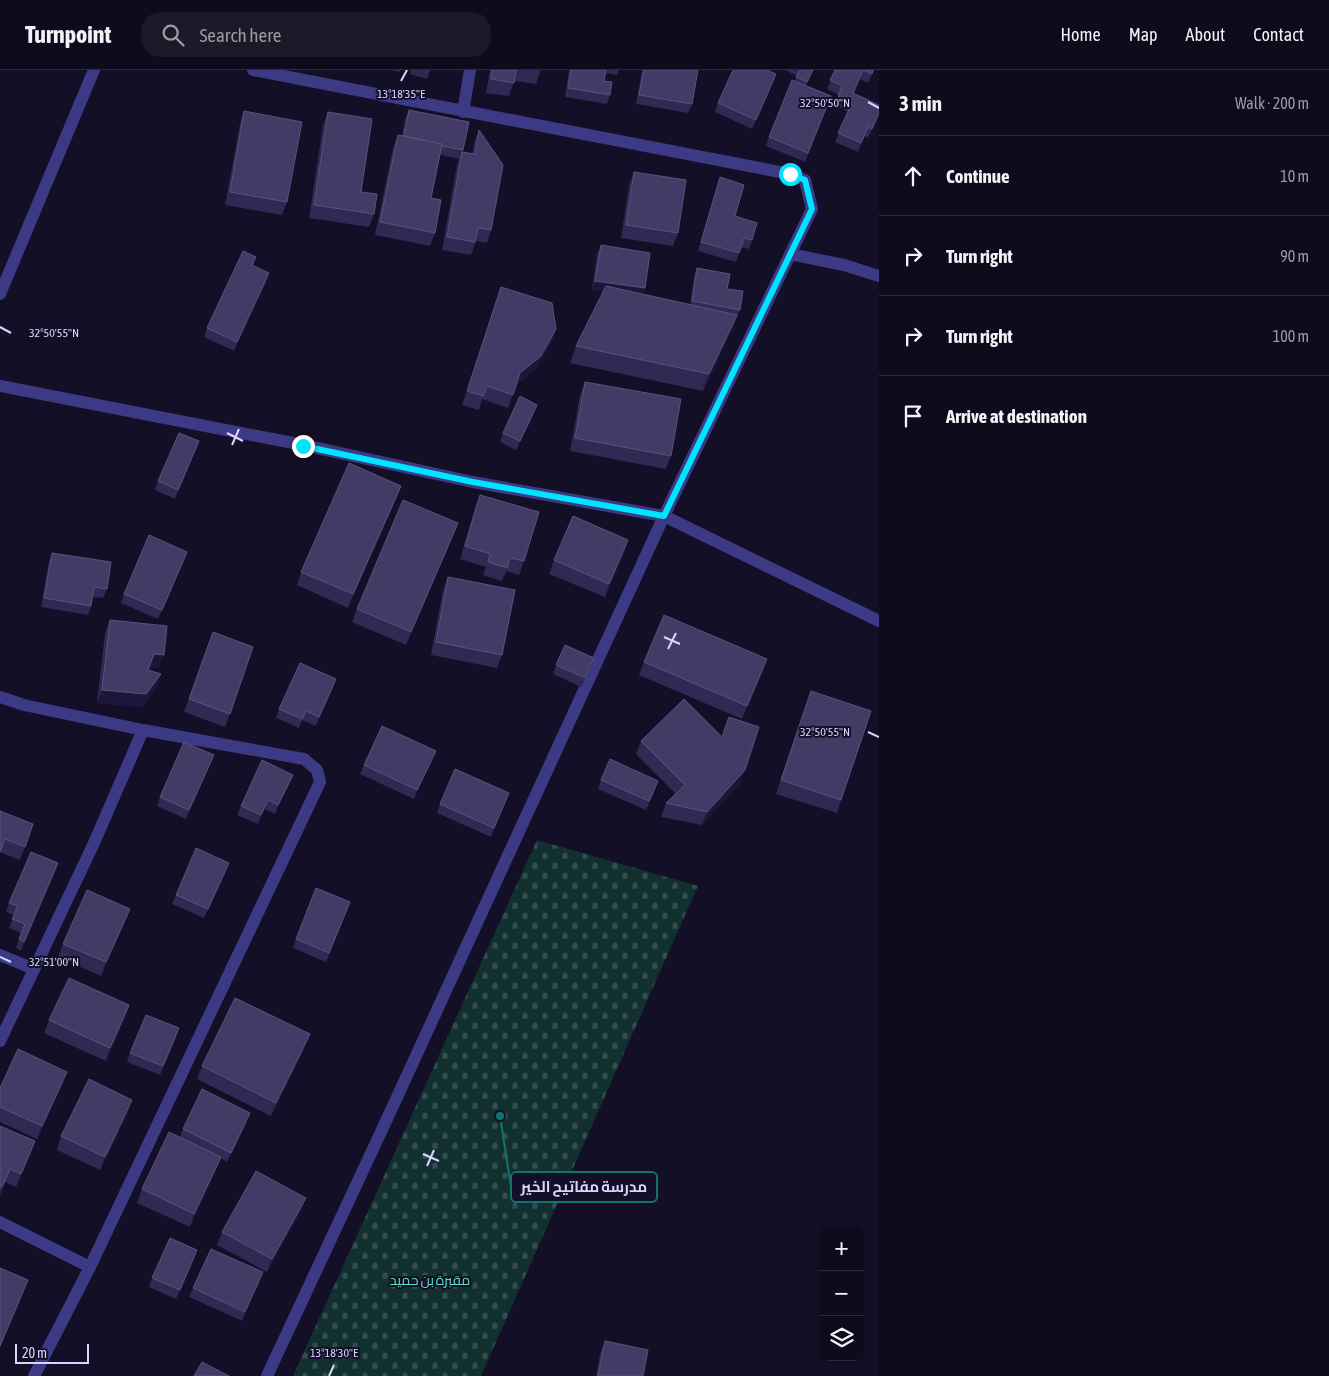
<!DOCTYPE html>
<meta charset="utf-8">
<style>
body{margin:0;font-family:"Asap Condensed",Cairo,sans-serif;background:#1c1929;color:#f1f3f6}
.controls{position:absolute;right:15px;bottom:15px;display:grid;overflow:hidden;border-radius:10px;box-shadow:0 2px 8px #0003}
.controls button{width:45px;height:45px;display:grid;place-items:center;padding:0;border:0;border-bottom:1px solid #2e2b3b;background:#0e0b1c;color:#f1f3f6;font:25px sans-serif}
.scale{position:absolute;left:15px;bottom:12px;width:74px;box-sizing:border-box;padding-left:5px;border:2px solid #d9d4ff;border-top:0;font-size:14px;line-height:18px;white-space:nowrap;color:#d9d4ff;-webkit-text-stroke:4px #130f26;paint-order:stroke}
.stop{position:absolute;width:15px;height:15px;margin:-11px;border:4px solid #00e5ff;border-radius:50%;background:#fff}
.stop.end{background:#00e5ff;border-color:#fff;box-shadow:0 1px 5px #0008}
.list{margin:0;padding:0;list-style:none}
h2{display:flex;justify-content:space-between;align-items:center;height:65px;margin:0;padding:0 20px;font-size:21px}
h2 small{font-size:16px;font-weight:400;color:#9b9ba3}
.list li{display:grid;grid-template-columns:32px 1fr auto;gap:15px;align-items:center;box-sizing:border-box;height:80px;padding:0 20px;border-top:1px solid #2e2b3b}
.list b{display:block;font-size:19px;white-space:nowrap}
.list em{font-size:16px;font-style:normal;color:#9b9ba3}
.icon{flex:none;width:28px;height:28px;fill:none;stroke:currentColor;stroke-width:2;stroke-linecap:round;stroke-linejoin:round}
.map{position:relative;flex:none;width:879px;height:1306px;overflow:hidden}
header{display:flex;align-items:center;gap:30px;box-sizing:border-box;height:70px;padding:0 25px;background:#0e0b1c;border-bottom:1px solid #2e2b3b}
header strong{font-size:24px}
nav{display:flex;gap:28px;margin-inline-start:auto;font-size:18px}
.search{width:350px;height:45px;background:#1c1929;display:flex;align-items:center;gap:12px;box-sizing:border-box;padding:0 18px;border-radius:20px;color:#9b9ba3;font-size:19px}
main{display:flex}
aside{flex:1;background:#0e0b1c}
.map>svg:first-child{display:block}
</style>
<header>
<strong>Turnpoint</strong>
<div class="search"><svg class="icon" aria-label="search" viewBox="0 0 24 24"><circle cx="10" cy="10" r="6"/><path d="M15 15l6 6"/></svg>Search here</div>
<nav><a>Home</a><a>Map</a><a>About</a><a>Contact</a></nav>
</header>
<main>
<div class="map">
<svg width="879" height="1306" viewBox="0 0 879 1306">
<defs>
<pattern id="cemetery-stones" width="16" height="16" patternUnits="userSpaceOnUse" patternTransform="scale(1.25)"><rect width="16" height="16" fill="#12302f"/><path d="M2 7V4a2 2 0 0 1 4 0v3zM10 15v-3a2 2 0 0 1 4 0v3z" fill="#344d4e"/></pattern>
</defs>
<rect width="100%" height="100%" fill="#130f26"/>
<polygon fill="url(#cemetery-stones)" points="537,770 698,816 481,1306 293,1306"/>
<g fill="none" stroke-linecap="round" stroke-linejoin="round">
<g stroke="#3d3a85" stroke-width="12">
<polyline points="253,0 790,104 805,110 812,139 664,446 387,1049 267,1306"/>
<polyline points="463,42 470,0"/>
<polyline points="790,184 844,195 879,206"/>
<polyline points="0,224 94,0"/>
<polyline points="0,316 303,375 473,412 664,446 879,551"/>
<polyline points="0,627 24,635 143,660 304,689 317,700 320,712 90,1197 34,1306"/>
<polyline points="0,885 34,899"/>
<polyline points="0,971 94,773 143,660"/>
<polyline points="0,1152 90,1197"/>
</g>
</g>
<g fill="#312854">
<polygon points="391,0 400,0 400,2"/>
<polygon points="411,0 430,0 427,9 410,4"/>
<polygon points="490,0 541,0 536,14 514,11 509,26 486,23"/>
<polygon points="569,0 619,0 617,5 605,3 604,11 610,25 607,34 565,27"/>
<polygon points="642,0 698,0 692,34 688,43 636,34"/>
<polygon points="785,0 813,0 806,16 827,35 805,92 766,76 769,67 797,6"/>
<polygon points="835,0 874,0 868,13 860,9 854,23 879,44 868,68 865,66 858,82 835,72 848,42 835,35 839,25 827,19"/>
<polygon points="773,13 752,59 715,42 718,33"/>
<polygon points="409,40 463,80 463,82 472,84 474,73 479,60 491,160 487,173 476,171 471,185 442,180 457,95 459,89 440,85 431,128 435,163 430,176 375,165 393,78 398,65 402,66 405,49"/>
<polygon points="244,41 287,132 282,145 225,135 240,54"/>
<polygon points="328,42 361,122 374,144 369,157 309,148 323,55"/>
<polygon points="634,102 678,163 673,176 621,168 629,115"/>
<polygon points="720,107 735,146 752,170 749,179 741,177 736,192 698,181"/>
<polygon points="601,175 645,218 643,224 690,235 694,207 697,198 727,219 740,240 731,262 703,321 570,293 576,276 603,222 592,220 597,184"/>
<polygon points="256,187 253,195 266,212 234,281 204,267 207,258"/>
<polygon points="501,217 556,259 551,272 536,299 516,315 508,338 482,329 479,340 462,335"/>
<polygon points="585,312 671,386 666,399 570,381 580,325"/>
<polygon points="534,344 516,380 500,372 503,363"/>
<polygon points="199,371 175,429 155,420 158,411"/>
<polygon points="401,416 396,429 348,538 297,515 301,502"/>
<polygon points="480,425 524,491 519,505 506,501 502,511 483,505 486,497 460,489 475,438"/>
<polygon points="453,466 406,575 352,552 357,539"/>
<polygon points="628,470 624,483 605,527 549,504 554,490"/>
<polygon points="52,483 107,519 103,528 92,527 91,536 88,545 41,537 49,492"/>
<polygon points="184,491 158,549 121,533 124,524"/>
<polygon points="448,507 502,585 497,598 431,585 443,520"/>
<polygon points="110,550 159,598 149,597 148,600 161,604 156,617 142,637 97,633 105,563"/>
<polygon points="213,562 253,577 225,657 184,642"/>
<polygon points="594,588 581,617 553,604 556,595"/>
<polygon points="644,592 762,602 742,649 639,605"/>
<polygon points="333,618 316,656 302,650 299,658 276,648 279,639"/>
<polygon points="806,634 841,730 837,743 776,724"/>
<polygon points="641,671 740,713 702,755 661,747 666,733 676,724 636,684"/>
<polygon points="436,681 432,690 414,729 360,704 364,695"/>
<polygon points="210,694 186,749 157,736 160,727"/>
<polygon points="601,710 655,720 646,740 598,719"/>
<polygon points="289,714 275,744 265,739 258,754 237,745 241,736"/>
<polygon points="509,723 491,767 437,743 440,734"/>
<polygon points="0,741 33,754 20,790 0,782"/>
<polygon points="54,802 21,881 16,878 21,863 9,858 14,845 6,842 9,833"/>
<polygon points="225,802 204,848 172,834 176,825"/>
<polygon points="350,832 326,892 293,878 296,869"/>
<polygon points="125,852 101,906 58,887 63,874"/>
<polygon points="129,935 125,949 106,991 44,963 49,950"/>
<polygon points="310,964 305,977 271,1046 197,1009 202,996"/>
<polygon points="176,967 160,1005 127,992 130,983"/>
<polygon points="62,1015 37,1069 0,1052 0,1018"/>
<polygon points="128,1043 100,1100 57,1080 61,1066"/>
<polygon points="247,1052 227,1092 221,1088 216,1100 190,1157 137,1133 142,1119 180,1067 183,1059"/>
<polygon points="0,1056 30,1085 16,1117 5,1112 0,1125"/>
<polygon points="301,1141 267,1202 217,1175 222,1162"/>
<polygon points="197,1180 176,1229 149,1217 152,1208"/>
<polygon points="263,1202 242,1251 189,1227 193,1218"/>
<polygon points="605,1271 643,1306 596,1306 600,1284"/>
</g>
<g fill="#1d163a">
<polygon points="776,4 773,13 752,59 756,50"/>
<polygon points="868,57 865,66 858,82 861,73"/>
<polygon points="269,203 266,212 234,281 237,272"/>
<polygon points="595,211 645,218 642,228 592,220"/>
<polygon points="737,245 731,262 703,321 709,304"/>
<polygon points="556,259 551,272 536,299 515,316 520,303"/>
<polygon points="537,335 534,344 516,380 520,371"/>
<polygon points="401,416 396,429 348,538 353,524"/>
<polygon points="458,453 453,466 406,575 411,562"/>
<polygon points="628,470 624,483 605,527 609,514"/>
<polygon points="187,482 184,491 158,549 162,540"/>
<polygon points="154,584 164,585 159,598 149,597"/>
<polygon points="594,588 591,597 581,617 585,608"/>
<polygon points="767,589 762,602 742,649 747,636"/>
<polygon points="161,604 156,617 142,637 97,633 102,620"/>
<polygon points="336,609 333,618 316,656 319,647"/>
<polygon points="436,681 432,690 414,729 417,720"/>
<polygon points="214,685 210,694 186,749 189,740"/>
<polygon points="745,700 740,713 702,755 707,742"/>
<polygon points="293,705 289,714 275,744 278,735"/>
<polygon points="509,723 506,732 491,767 494,758"/>
<polygon points="268,730 265,739 258,754 261,745"/>
<polygon points="58,793 54,802 21,881 24,872"/>
<polygon points="130,839 125,852 101,906 106,892"/>
<polygon points="129,935 125,949 106,991 110,978"/>
<polygon points="310,964 305,977 271,1046 276,1033"/>
<polygon points="67,1002 62,1015 37,1069 42,1056"/>
<polygon points="132,1030 128,1043 100,1100 105,1087"/>
<polygon points="250,1043 247,1052 227,1092 231,1083"/>
<polygon points="35,1071 30,1085 16,1117 21,1104"/>
<polygon points="221,1087 216,1100 190,1157 194,1144"/>
<polygon points="306,1128 301,1141 267,1202 272,1189"/>
<polygon points="263,1202 260,1211 242,1251 245,1242"/>
<polygon points="28,1210 23,1223 0,1278 0,1276"/>
</g>
<g fill="#433a66" stroke="#5a527e">
<polygon points="492,0 516,0 514,13 491,9"/>
<polygon points="571,0 606,0 604,11 612,12 610,25 568,18"/>
<polygon points="644,0 698,0 692,34 639,25"/>
<polygon points="733,0 767,0 776,4 756,50 718,33"/>
<polygon points="800,0 813,0 807,12 796,7"/>
<polygon points="835,0 863,0 853,23 879,35 879,43 872,59 868,57 861,73 838,63 852,33 838,26 842,16 830,10"/>
<polygon points="864,0 873,0 872,4"/>
<polygon points="792,10 831,26 808,83 769,67"/>
<polygon points="409,40 469,52 463,80 442,76 442,74 404,66"/>
<polygon points="244,41 302,52 287,132 230,122"/>
<polygon points="328,42 372,49 361,122 377,124 374,144 314,135"/>
<polygon points="479,60 503,95 491,160 478,158 475,172 447,167 462,82 475,84"/>
<polygon points="398,65 442,74 431,128 441,130 435,163 380,152"/>
<polygon points="634,102 686,110 678,163 626,155"/>
<polygon points="720,107 744,115 735,146 757,153 752,170 744,168 739,183 701,172"/>
<polygon points="601,175 650,183 645,218 595,211"/>
<polygon points="243,181 256,187 252,195 269,203 237,272 207,258"/>
<polygon points="697,198 730,204 727,219 743,221 740,240 692,231"/>
<polygon points="606,216 737,245 709,304 576,276"/>
<polygon points="501,217 552,233 556,259 541,286 520,303 513,325 487,316 483,326 467,321"/>
<polygon points="585,312 681,329 671,386 575,368"/>
<polygon points="520,326 537,335 520,371 503,363"/>
<polygon points="179,363 199,371 178,420 158,411"/>
<polygon points="349,393 401,416 353,524 301,502"/>
<polygon points="480,425 539,442 524,491 510,488 507,498 488,492 490,484 465,476"/>
<polygon points="403,430 458,453 411,562 357,539"/>
<polygon points="573,446 628,470 609,514 554,490"/>
<polygon points="149,465 187,482 162,540 124,524"/>
<polygon points="52,483 111,492 107,519 94,517 91,536 44,528"/>
<polygon points="448,507 515,520 502,585 436,572"/>
<polygon points="664,545 767,589 747,636 644,592"/>
<polygon points="110,550 167,556 164,585 154,584 148,600 161,604 146,624 102,620"/>
<polygon points="213,562 253,577 230,644 189,629"/>
<polygon points="565,575 594,588 585,608 556,595"/>
<polygon points="300,593 336,609 319,647 306,641 302,649 279,639"/>
<polygon points="811,621 871,641 841,730 781,710"/>
<polygon points="684,629 722,667 729,647 759,657 745,700 707,742 666,733 685,715 641,671"/>
<polygon points="382,656 436,681 417,720 364,695"/>
<polygon points="184,672 214,685 189,740 160,727"/>
<polygon points="610,689 658,711 649,731 601,710"/>
<polygon points="262,690 293,705 278,735 268,730 261,745 241,736"/>
<polygon points="455,699 509,723 494,758 440,734"/>
<polygon points="0,741 33,754 25,777 5,769 0,782"/>
<polygon points="196,778 229,793 208,839 176,825"/>
<polygon points="31,782 58,793 24,872 19,869 25,854 12,849 18,836 9,833"/>
<polygon points="316,818 350,832 329,883 296,869"/>
<polygon points="87,820 130,839 106,892 63,874"/>
<polygon points="69,908 129,935 110,978 49,950"/>
<polygon points="235,928 310,964 276,1033 202,996"/>
<polygon points="146,945 179,958 163,996 130,983"/>
<polygon points="18,979 67,1002 42,1056 0,1037 0,1018"/>
<polygon points="89,1009 132,1030 105,1087 61,1066"/>
<polygon points="202,1019 250,1043 231,1083 183,1059"/>
<polygon points="0,1056 35,1071 21,1104 10,1099 2,1117 0,1116"/>
<polygon points="169,1062 221,1087 194,1144 142,1119"/>
<polygon points="256,1101 306,1128 272,1189 222,1162"/>
<polygon points="170,1168 197,1180 180,1220 152,1208"/>
<polygon points="211,1179 263,1202 245,1242 193,1218"/>
<polygon points="0,1198 28,1210 0,1276"/>
<polygon points="605,1271 648,1280 643,1306 598,1306"/>
<polygon points="202,1292 229,1306 194,1306"/>
</g>
<g fill="none" stroke-linecap="round" stroke-linejoin="round">
<polyline stroke="#00e5ff" stroke-width="6" points="303,376 473,412 664,446 812,139 805,110 790,104"/>
</g>
<path fill="none" stroke="#d9d4ff" stroke-width="2" d="M401,11L407,0M868,32L879,38M0,257L11,263M227,363L243,371M232,375L239,359M664,567L680,574M668,579L676,563M868,662L879,667M0,887L11,892M423,1084L439,1091M427,1096L434,1080M329,1306L334,1295"/>
<g text-anchor="middle" stroke-width="4" stroke-linejoin="round" paint-order="stroke">
<g font-size="14" fill="#5fe0c0" stroke="#130f26">
<text x="430" y="1215">مقبرة بن حميد</text>
</g>
</g>
<g font-size="12" text-anchor="middle" fill="#d9d4ff" stroke="#130f26" stroke-width="4" stroke-linejoin="round" paint-order="stroke">
<text x="401" y="28">13°18'35"E</text>
<text x="825" y="37">32°50'50"N</text>
<text x="54" y="267">32°50'55"N</text>
<text x="825" y="666">32°50'55"N</text>
<text x="54" y="896">32°51'00"N</text>
<text x="334" y="1287">13°18'30"E</text>
</g>
<path fill="none" stroke="#0f766e" stroke-width="2" d="M500 1046L511 1117"/>
<circle fill="#0f766e" stroke="#130f26" stroke-width="2" cx="500" cy="1046" r="5"/>
<rect fill="#130f26" stroke="#0f766e" stroke-width="2" x="511" y="1102" width="146" height="30" rx="5"/>
<g font-size="15" text-anchor="middle" font-weight="bold" fill="#d9d4ff">
<text x="584" y="1122">مدرسة مفاتيح الخير</text>
</g>
</svg>
<div class="controls">
<button>+</button>
<button>−</button>
<button><svg class="icon" aria-label="layers" viewBox="0 0 24 24"><path d="M12 4l9 5-9 5-9-5zM3 14l9 5 9-5"/></svg></button>
</div>
<div class="scale">20 m</div>
<div class="stop" style="left:790px;top:104px"></div>
<div class="stop end" style="left:303px;top:376px"></div>
</div>
<aside>
<h2>3 min<small>Walk · 200 m</small></h2>
<ul class="list">
<li><svg class="icon" aria-label="ahead" viewBox="0 0 24 24"><path d="M12 20V5M6 11l6-6 6 6"/></svg><div><b>Continue</b></div><em>10 m</em></li>
<li><svg class="icon" aria-label="right" viewBox="0 0 24 24"><path d="M7 20v-9h11M14 6l5 5-5 5"/></svg><div><b>Turn right</b></div><em>90 m</em></li>
<li><svg class="icon" aria-label="right" viewBox="0 0 24 24"><path d="M7 20v-9h11M14 6l5 5-5 5"/></svg><div><b>Turn right</b></div><em>100 m</em></li>
<li><svg class="icon" aria-label="arrive" viewBox="0 0 24 24"><path d="M6 21V4h12l-3 4 3 4H6"/></svg><div><b>Arrive at destination</b></div></li>
</ul>
</aside>
</main>
